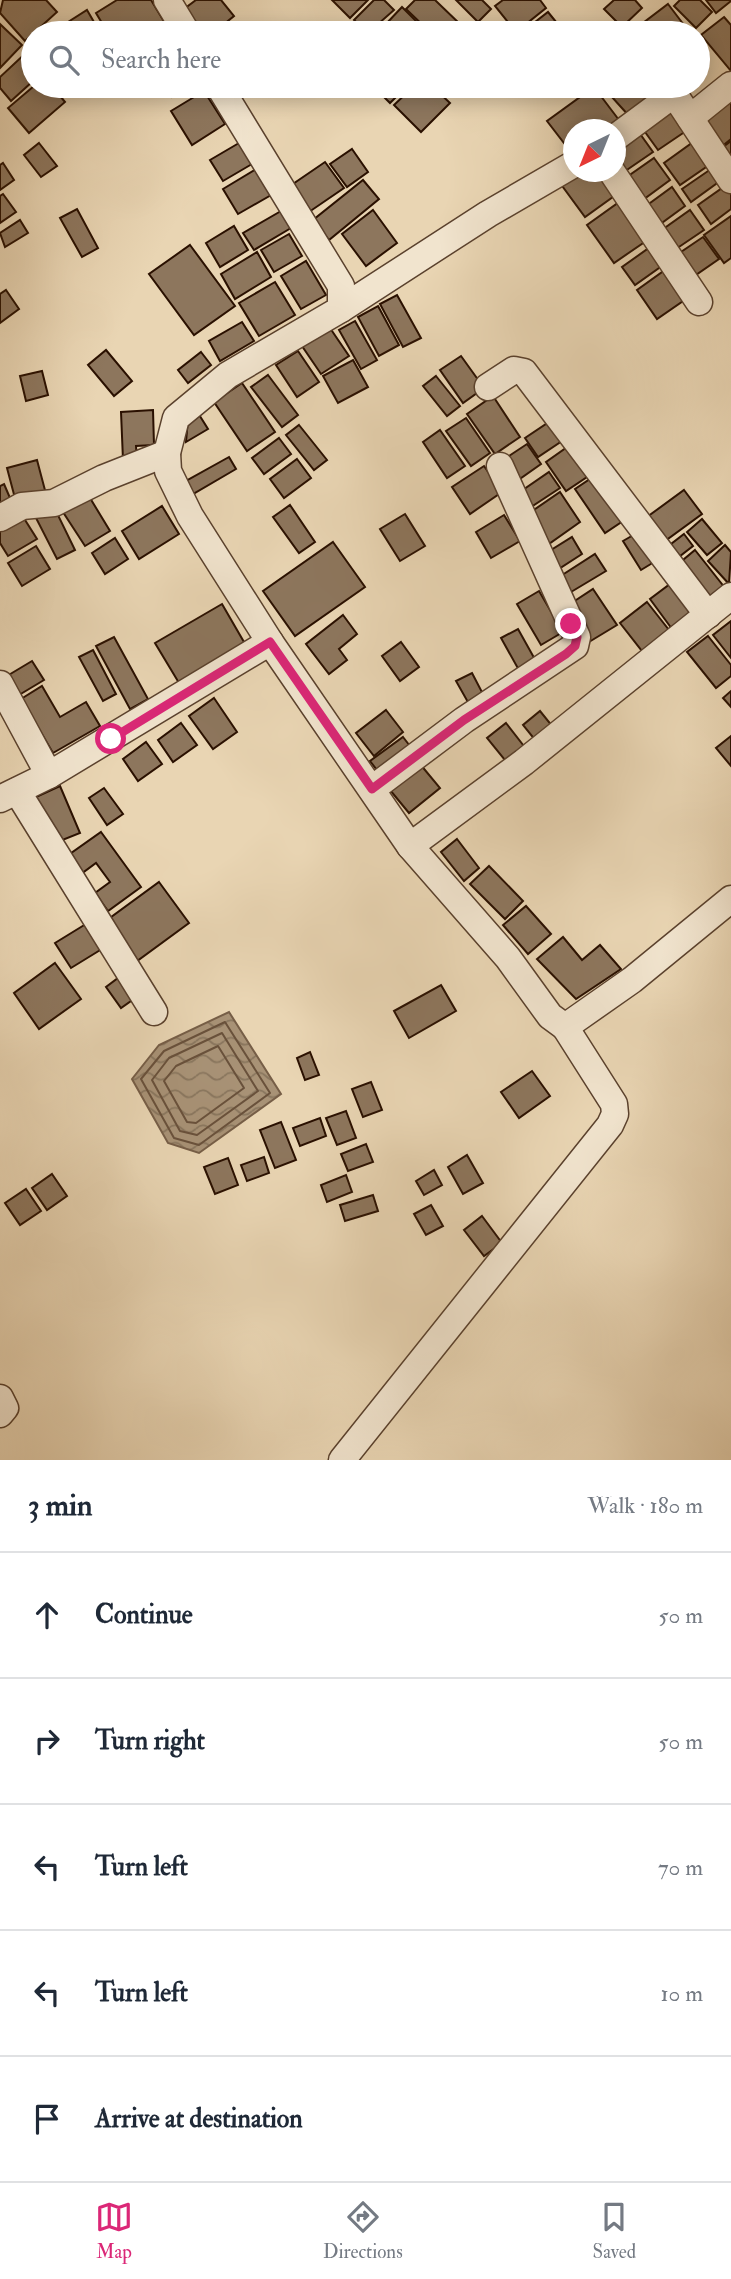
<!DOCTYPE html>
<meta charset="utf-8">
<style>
body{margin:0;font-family:"IM FELL Double Pica",serif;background:#f6f6f7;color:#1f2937}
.compass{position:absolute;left:563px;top:119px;width:63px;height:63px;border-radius:50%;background:#fff;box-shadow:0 4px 18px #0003;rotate:223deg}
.stop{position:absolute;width:21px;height:21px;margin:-16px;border:5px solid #db2777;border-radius:50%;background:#fff}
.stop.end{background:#db2777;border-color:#fff;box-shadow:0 2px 7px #0008}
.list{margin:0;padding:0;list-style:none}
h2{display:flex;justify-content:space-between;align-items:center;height:91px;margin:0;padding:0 28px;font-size:30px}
h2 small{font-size:23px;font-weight:400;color:#747a83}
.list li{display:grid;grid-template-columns:46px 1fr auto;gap:21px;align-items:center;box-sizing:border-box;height:126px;padding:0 28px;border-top:2px solid #e0e1e3}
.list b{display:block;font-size:26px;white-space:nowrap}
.list em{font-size:23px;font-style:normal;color:#747a83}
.icon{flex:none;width:38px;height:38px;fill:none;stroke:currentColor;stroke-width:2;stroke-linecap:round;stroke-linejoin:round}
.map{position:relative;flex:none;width:731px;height:1460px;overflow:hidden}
.search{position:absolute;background:#fff;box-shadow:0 4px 18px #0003;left:21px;right:21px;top:21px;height:77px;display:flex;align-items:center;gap:18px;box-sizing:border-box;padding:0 24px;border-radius:38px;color:#747a83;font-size:26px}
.sheet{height:721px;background:#fff}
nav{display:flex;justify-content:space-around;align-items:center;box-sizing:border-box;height:98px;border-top:2px solid #e0e1e3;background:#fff;font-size:19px;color:#747a83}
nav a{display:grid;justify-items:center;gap:4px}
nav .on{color:#db2777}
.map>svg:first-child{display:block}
</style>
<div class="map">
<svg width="731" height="1460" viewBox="0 0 731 1460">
<defs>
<pattern id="water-waves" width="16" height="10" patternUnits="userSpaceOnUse" patternTransform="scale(1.75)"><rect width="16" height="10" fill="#a89276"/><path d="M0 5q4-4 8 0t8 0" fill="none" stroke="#89765e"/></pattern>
</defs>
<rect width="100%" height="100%" fill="#e9d5b3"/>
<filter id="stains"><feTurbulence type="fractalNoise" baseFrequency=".00286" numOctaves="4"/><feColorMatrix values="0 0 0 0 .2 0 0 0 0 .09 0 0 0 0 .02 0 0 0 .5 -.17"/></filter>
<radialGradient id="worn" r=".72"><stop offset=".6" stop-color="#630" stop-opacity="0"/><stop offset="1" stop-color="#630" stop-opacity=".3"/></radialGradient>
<polygon fill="url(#water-waves)" stroke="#765e47" stroke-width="2" points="229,1012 281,1094 199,1153 168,1143 132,1079 159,1045"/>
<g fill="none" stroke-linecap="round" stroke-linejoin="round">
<g stroke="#69513b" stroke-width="2">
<polygon points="225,1022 270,1093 199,1145 174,1138 141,1079 164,1051"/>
<polygon points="222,1033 258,1091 197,1135 180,1131 152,1080 169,1058"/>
<polygon points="218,1046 244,1088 196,1123 187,1122 164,1081 176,1066"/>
</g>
</g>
<g fill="#8d765d" stroke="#2a1000" stroke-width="2">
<polygon points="3,0 46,0 57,12 25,41 0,13"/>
<polygon points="117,0 151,0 168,28 160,33 108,33 96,13"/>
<polygon points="196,0 221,0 234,16 213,33 204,33 184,9"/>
<polygon points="332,0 368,0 350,18"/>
<polygon points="374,0 384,0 394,10 368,33 354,20"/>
<polygon points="415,0 435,0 462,26 454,33 431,33 406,9"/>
<polygon points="456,0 482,0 491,9 478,22"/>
<polygon points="503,0 540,0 546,8 516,32 495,6"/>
<polygon points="614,0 635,0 642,8 622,27 604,9"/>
<polygon points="680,0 700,0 712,12 696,28 674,6"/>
<polygon points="706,0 731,0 731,1 716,13"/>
<polygon points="668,4 690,33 651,33 643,23"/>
<polygon points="402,7 424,29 420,33 394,33 385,25"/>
<polygon points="87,10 98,29 91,33 59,33 57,29"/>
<polygon points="548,12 565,33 521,33"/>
<polygon points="724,17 731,25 731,71 701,35"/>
<polygon points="0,24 22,45 0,68"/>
<polygon points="28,51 33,57 33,81 11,101 0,88 0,77"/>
<polygon points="34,86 52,86 65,102 29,133 8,108"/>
<polygon points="166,86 192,86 172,97"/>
<polygon points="373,86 407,86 390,103"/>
<polygon points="414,86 432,86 450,103 421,132 394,105"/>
<polygon points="602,86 656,86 660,90 630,117"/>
<polygon points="594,87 622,124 615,130 574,130 574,156 547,121"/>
<polygon points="204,91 225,124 192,145 171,111"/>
<polygon points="731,98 731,139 720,148 698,120"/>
<polygon points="668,105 686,131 658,150 640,125"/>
<polygon points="638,131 653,152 618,176 616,147"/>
<polygon points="696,140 712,163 680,185 664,163"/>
<polygon points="731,141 731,158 723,147"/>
<polygon points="39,143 57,166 41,177 24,155"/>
<polygon points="239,143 252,164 223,181 210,160"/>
<polygon points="352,149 368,172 347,187 330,164"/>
<polygon points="654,158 670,180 640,202 624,179"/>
<polygon points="325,162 344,188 309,212 290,186"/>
<polygon points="3,163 14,180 0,190 0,165"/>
<polygon points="258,168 273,194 238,214 223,189"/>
<polygon points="711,169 720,181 691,202 682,189"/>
<polygon points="576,172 601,172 617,194 585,217 560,183"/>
<polygon points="363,180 379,199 329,240 313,220"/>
<polygon points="725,186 731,194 731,209 711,224 698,205"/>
<polygon points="672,187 685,206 659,225 646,206"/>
<polygon points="3,194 16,212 0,223 0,196"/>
<polygon points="622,200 649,239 614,263 587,225"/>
<polygon points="77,209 98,248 82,257 60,218"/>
<polygon points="373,210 397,243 366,266 342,234"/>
<polygon points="690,210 704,230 673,251 659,232"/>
<polygon points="281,211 291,228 254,250 243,233"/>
<polygon points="731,216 731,258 724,263 704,235"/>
<polygon points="20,220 28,233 5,247 0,233"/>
<polygon points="234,226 248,250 220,267 206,243"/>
<polygon points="289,234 302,256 274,272 261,250"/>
<polygon points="703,237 719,259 690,279 675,256"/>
<polygon points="190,245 235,306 194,335 149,274"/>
<polygon points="653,245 666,263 635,285 622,267"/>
<polygon points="257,252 271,277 235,299 221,274"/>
<polygon points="306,261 326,295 301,309 281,276"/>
<polygon points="665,270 686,299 657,319 637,290"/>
<polygon points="275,282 295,315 259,336 239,303"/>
<polygon points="6,290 19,309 0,323 0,294"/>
<polygon points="397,295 421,338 403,347 380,304"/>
<polygon points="378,306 399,345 379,356 358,317"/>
<polygon points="355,321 377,360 361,369 339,330"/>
<polygon points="242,322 254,341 220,361 209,341"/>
<polygon points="330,328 349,356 321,374 302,346"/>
<polygon points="106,350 132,381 114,396 88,365"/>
<polygon points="298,351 319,382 297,397 276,365"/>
<polygon points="201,352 211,365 188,383 178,370"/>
<polygon points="461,356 484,388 463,403 440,370"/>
<polygon points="353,360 368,387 338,403 323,376"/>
<polygon points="42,371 48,395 26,401 20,376"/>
<polygon points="268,375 298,415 282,427 251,387"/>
<polygon points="436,376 460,406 447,416 423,386"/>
<polygon points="242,383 275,432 247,451 214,402"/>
<polygon points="493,396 520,437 495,454 467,414"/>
<polygon points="153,410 154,445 136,446 137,460 123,460 121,412"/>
<polygon points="198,413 208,429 186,442 188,419"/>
<polygon points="466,418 490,453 471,466 446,431"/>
<polygon points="555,418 568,437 538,457 525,438"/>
<polygon points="299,425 327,460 314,470 286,435"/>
<polygon points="440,430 465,466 447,478 423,442"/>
<polygon points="279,438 291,454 264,474 252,458"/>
<polygon points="573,443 593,473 566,491 546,462"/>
<polygon points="527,444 541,464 514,483 500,462"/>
<polygon points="229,457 236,469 193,494 186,481"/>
<polygon points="297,459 311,478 284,498 270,479"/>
<polygon points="37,460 46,494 16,502 7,468"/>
<polygon points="484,466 502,492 470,514 452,487"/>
<polygon points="549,472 560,488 528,509 517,494"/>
<polygon points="596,475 626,519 605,533 575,489"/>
<polygon points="4,484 13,505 0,510 0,486"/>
<polygon points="684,490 702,514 665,541 647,517"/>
<polygon points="560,492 580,522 546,546 525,516"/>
<polygon points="87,493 110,531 85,546 61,509"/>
<polygon points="290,505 315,542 299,553 273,517"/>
<polygon points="162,506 179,534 139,559 122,531"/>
<polygon points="54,507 75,550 57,559 35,516"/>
<polygon points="20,512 37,539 8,556 0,543 0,524"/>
<polygon points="405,514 425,546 400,561 380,529"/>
<polygon points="504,515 520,541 491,558 476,532"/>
<polygon points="702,519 722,543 707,555 687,532"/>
<polygon points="642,530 659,559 641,570 623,541"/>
<polygon points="684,534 693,546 671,563 662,551"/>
<polygon points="572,537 582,554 554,572 543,555"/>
<polygon points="115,538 128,559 105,574 92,553"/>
<polygon points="333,542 365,587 295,636 263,591"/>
<polygon points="725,545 731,552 729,584 708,561"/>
<polygon points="36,546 50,569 22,586 8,563"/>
<polygon points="695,550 729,593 711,607 677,565"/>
<polygon points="595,554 606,571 566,595 556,579"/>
<polygon points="674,581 697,612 672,629 650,599"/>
<polygon points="593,589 617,625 589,642 567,606"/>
<polygon points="539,591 563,632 541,645 517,604"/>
<polygon points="647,602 669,630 642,651 620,623"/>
<polygon points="222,604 248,649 182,688 155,643"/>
<polygon points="343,615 357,634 339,649 347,660 329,674 306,644"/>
<polygon points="731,621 731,658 713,635"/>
<polygon points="518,629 537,663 520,672 501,638"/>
<polygon points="708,636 731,665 731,676 716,688 687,652"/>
<polygon points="114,637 148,699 130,709 96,646"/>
<polygon points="401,642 419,667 400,681 382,656"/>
<polygon points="93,650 116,694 103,701 79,657"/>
<polygon points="32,661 44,680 19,695 7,676"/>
<polygon points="472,673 484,696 469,704 456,681"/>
<polygon points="42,686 60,717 86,702 100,726 53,753 21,699"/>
<polygon points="731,691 731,707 723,698"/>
<polygon points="214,698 237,732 213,749 189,716"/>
<polygon points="386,710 403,732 374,756 356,733"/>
<polygon points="540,711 557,732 540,746 523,725"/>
<polygon points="181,723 197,745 173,762 158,740"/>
<polygon points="506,723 527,750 509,765 487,738"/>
<polygon points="731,736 731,766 716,748"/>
<polygon points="403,737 413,750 380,774 370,761"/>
<polygon points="146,742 162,764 138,781 123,759"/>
<polygon points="420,764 440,788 409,813 390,790"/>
<polygon points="60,786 80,833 55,843 36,797"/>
<polygon points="104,788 123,814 107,825 89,798"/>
<polygon points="101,832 141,887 108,911 95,893 110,882 96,863 81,874 67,856"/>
<polygon points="457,839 479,868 464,881 441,852"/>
<polygon points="489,866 523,901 505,919 470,884"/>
<polygon points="159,882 189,923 133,964 103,923"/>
<polygon points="526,906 551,934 528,954 503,925"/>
<polygon points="94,919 110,944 71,968 55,943"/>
<polygon points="563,937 582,960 600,945 621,969 576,999 537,959"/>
<polygon points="55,963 81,999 39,1029 14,993"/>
<polygon points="122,975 138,996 121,1008 106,987"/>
<polygon points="441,985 456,1011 409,1038 394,1011"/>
<polygon points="310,1052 319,1075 305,1080 297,1058"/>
<polygon points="532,1071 550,1096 519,1118 501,1092"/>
<polygon points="371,1082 382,1110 363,1117 352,1089"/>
<polygon points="346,1111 356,1138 337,1145 326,1118"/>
<polygon points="320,1118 326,1136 300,1146 293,1128"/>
<polygon points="281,1122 296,1160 275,1168 260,1130"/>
<polygon points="366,1144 373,1162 348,1171 341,1154"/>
<polygon points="467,1155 483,1183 463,1194 448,1167"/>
<polygon points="264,1157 269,1173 247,1181 241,1165"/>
<polygon points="228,1158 238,1185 215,1194 204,1167"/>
<polygon points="434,1170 442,1185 424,1195 416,1181"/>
<polygon points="52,1174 67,1196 47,1210 32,1188"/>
<polygon points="346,1175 352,1192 327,1202 321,1185"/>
<polygon points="26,1189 41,1211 20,1225 5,1203"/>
<polygon points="373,1195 378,1211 345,1221 340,1205"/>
<polygon points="431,1205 443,1226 426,1235 414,1214"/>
<polygon points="482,1216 502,1243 484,1256 464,1230"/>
</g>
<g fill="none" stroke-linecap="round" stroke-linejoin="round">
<defs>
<g id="street">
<polyline points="167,0 187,33"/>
<polyline points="690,118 731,85"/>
<polyline points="616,137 674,94 731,180"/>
<polyline points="612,172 699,302"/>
<polyline points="341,309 488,214 574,164"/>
<polyline points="488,387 514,370 524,372 708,615"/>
<polyline points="0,518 22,506 54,503 104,478 167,453"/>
<polyline points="270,642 410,846 508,958 550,1016 565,1027 632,980 731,899"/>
<polyline points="0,684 49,775"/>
<polyline points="372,789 464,720 575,646 577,637 500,466"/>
<polyline points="17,791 154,1012"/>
<polyline points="0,799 49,775 270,642 190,516 168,471 167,453 176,418 228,375 341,309 341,286 219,86"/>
<polyline points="410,846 524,762 731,596"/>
<polyline points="0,1398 5,1408 0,1414"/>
<polyline points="342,1460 610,1125 615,1114 614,1104 565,1027"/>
</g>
</defs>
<use href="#street" stroke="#5a412d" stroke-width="29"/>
<use href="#street" stroke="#f1e4ce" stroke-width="26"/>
</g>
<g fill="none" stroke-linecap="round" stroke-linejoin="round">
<polyline stroke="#db2777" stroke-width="9" points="111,739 270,642 372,789 464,720 566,654 575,646 577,637 571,624"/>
</g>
<rect width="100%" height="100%" filter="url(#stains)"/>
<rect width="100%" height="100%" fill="url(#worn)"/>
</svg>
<svg class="compass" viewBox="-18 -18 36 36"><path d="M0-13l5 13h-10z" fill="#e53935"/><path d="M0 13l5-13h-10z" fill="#747a83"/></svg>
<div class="stop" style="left:111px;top:739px"></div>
<div class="stop end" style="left:571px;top:624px"></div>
<div class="search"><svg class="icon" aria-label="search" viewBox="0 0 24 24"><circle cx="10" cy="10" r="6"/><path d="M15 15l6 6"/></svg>Search here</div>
</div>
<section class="sheet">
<h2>3 min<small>Walk · 180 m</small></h2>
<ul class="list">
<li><svg class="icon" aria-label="ahead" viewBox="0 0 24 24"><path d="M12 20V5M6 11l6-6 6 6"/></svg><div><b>Continue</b></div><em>50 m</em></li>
<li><svg class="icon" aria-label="right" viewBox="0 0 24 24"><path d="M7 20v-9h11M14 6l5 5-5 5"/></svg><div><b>Turn right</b></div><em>50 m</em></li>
<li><svg class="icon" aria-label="left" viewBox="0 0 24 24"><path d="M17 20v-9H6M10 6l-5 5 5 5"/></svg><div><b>Turn left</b></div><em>70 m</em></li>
<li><svg class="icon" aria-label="left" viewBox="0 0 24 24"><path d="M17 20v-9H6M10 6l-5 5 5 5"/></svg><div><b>Turn left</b></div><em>10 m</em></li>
<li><svg class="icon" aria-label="arrive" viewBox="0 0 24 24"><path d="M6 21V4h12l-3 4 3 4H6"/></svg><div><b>Arrive at destination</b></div></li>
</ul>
</section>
<nav>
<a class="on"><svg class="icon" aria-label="map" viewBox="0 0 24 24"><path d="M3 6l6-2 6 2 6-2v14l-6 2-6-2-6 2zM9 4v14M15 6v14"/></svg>Map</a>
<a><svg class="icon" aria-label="directions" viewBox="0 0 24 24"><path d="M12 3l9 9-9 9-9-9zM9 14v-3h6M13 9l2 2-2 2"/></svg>Directions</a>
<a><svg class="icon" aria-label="saved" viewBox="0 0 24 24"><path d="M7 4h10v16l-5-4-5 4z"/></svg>Saved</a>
</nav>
